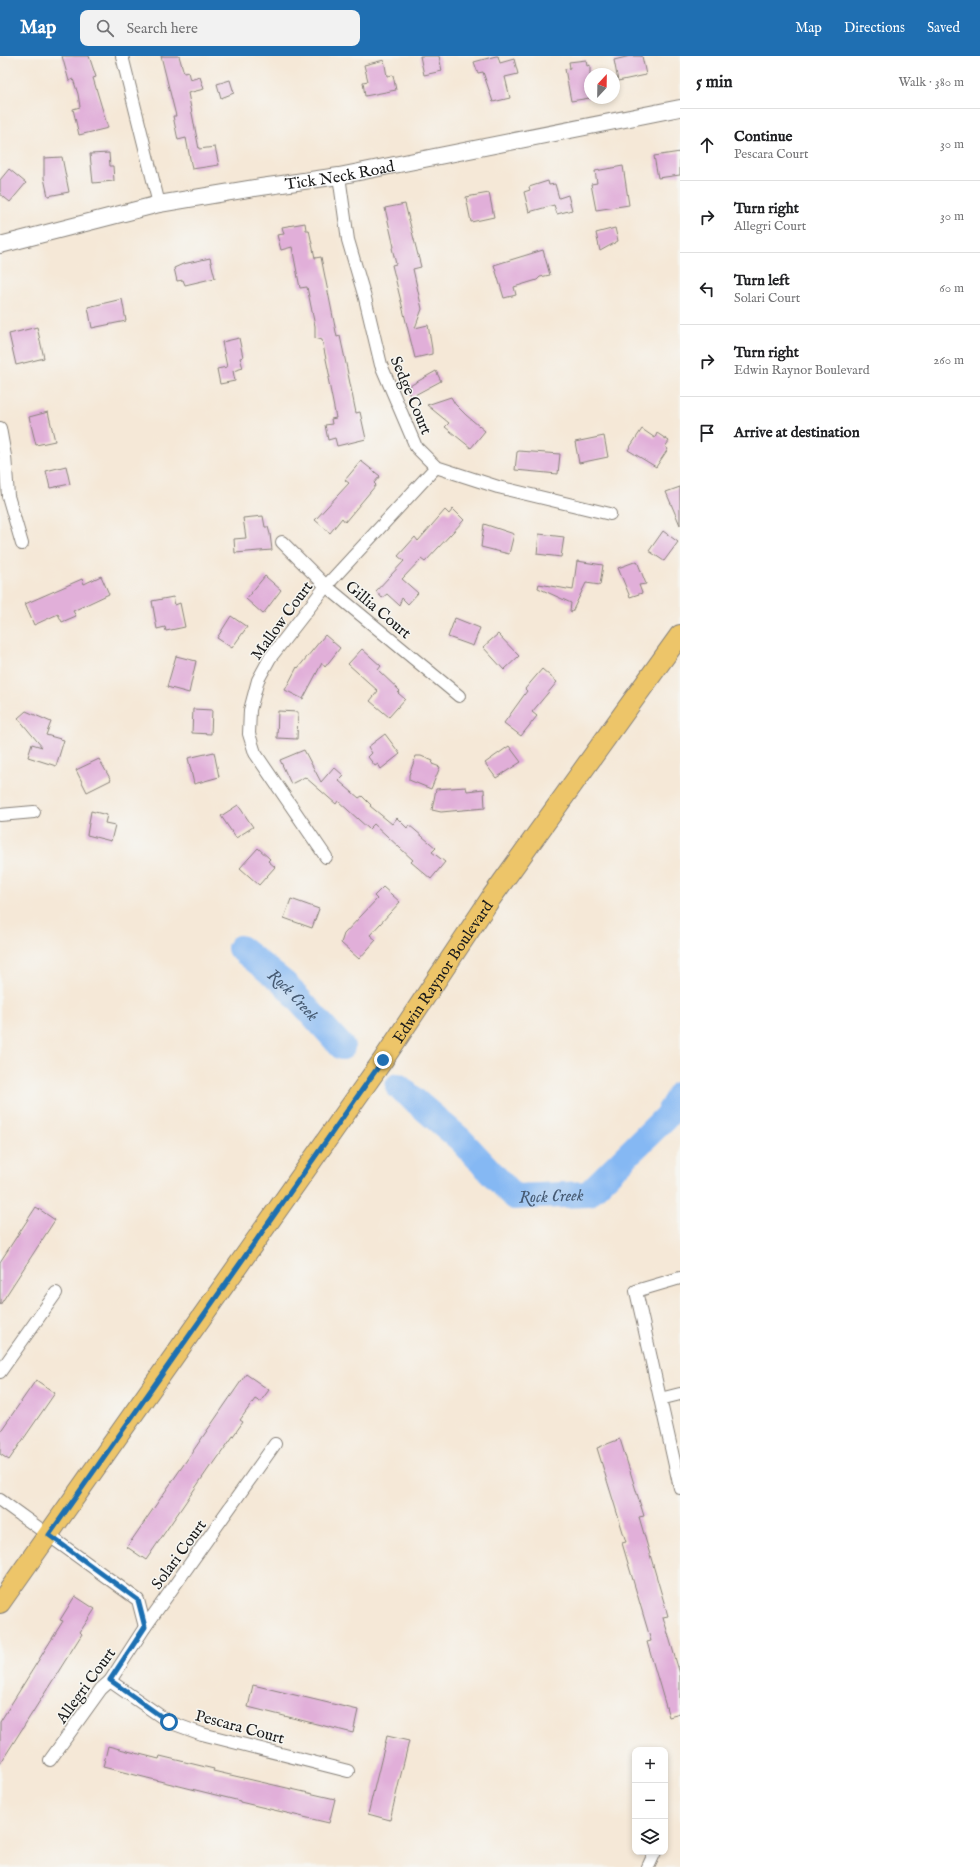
<!DOCTYPE html>
<meta charset="utf-8">
<style>
body{margin:0;font-family:"IM FELL English",serif;background:#f2f2f2;color:#202124}
.controls{position:absolute;right:12px;bottom:12px;display:grid;overflow:hidden;border-radius:8px;box-shadow:0 2px 6px #0003}
.controls button{width:36px;height:36px;display:grid;place-items:center;padding:0;border:0;border-bottom:1px solid #e0e0e0;background:#fff;color:#202124;font:20px sans-serif}
.compass{position:absolute;left:584px;top:12px;width:36px;height:36px;border-radius:50%;background:#fff;box-shadow:0 2px 6px #0003;rotate:22deg}
.stop{position:absolute;width:12px;height:12px;margin:-9px;border:3px solid #1f6fb2;border-radius:50%;background:#fff}
.stop.end{background:#1f6fb2;border-color:#fff;box-shadow:0 1px 4px #0008}
.list{margin:0;padding:0;list-style:none}
h2{display:flex;justify-content:space-between;align-items:center;height:52px;margin:0;padding:0 16px;font-size:17px}
h2 small{font-size:13px;font-weight:400;color:#757577}
.list li{display:grid;grid-template-columns:26px 1fr auto;gap:12px;align-items:center;box-sizing:border-box;height:72px;padding:0 16px;border-top:1px solid #e0e0e0}
.list b{display:block;font-size:15px;white-space:nowrap}
.list p{margin:0;font-size:13px;white-space:nowrap;color:#757577}
.list em{font-size:13px;font-style:normal;color:#757577}
.icon{flex:none;width:22px;height:22px;fill:none;stroke:currentColor;stroke-width:2;stroke-linecap:round;stroke-linejoin:round}
.map{position:relative;flex:none;width:680px;height:1811px;overflow:hidden}
header{display:flex;align-items:center;gap:24px;box-sizing:border-box;height:56px;padding:0 20px;background:#1f6fb2;color:#fff}
header strong{font-size:19px}
nav{display:flex;gap:22px;margin-inline-start:auto;font-size:14px}
.search{width:280px;height:36px;background:#f2f2f2;display:flex;align-items:center;gap:10px;box-sizing:border-box;padding:0 14px;border-radius:8px;color:#757577;font-size:15px}
main{display:flex}
aside{flex:1;background:#fff}
.map>svg:first-child{display:block}
</style>
<header>
<strong>Map</strong>
<div class="search"><svg class="icon" aria-label="search" viewBox="0 0 24 24"><circle cx="10" cy="10" r="6"/><path d="M15 15l6 6"/></svg>Search here</div>
<nav><a>Map</a><a>Directions</a><a>Saved</a></nav>
</header>
<main>
<div class="map">
<svg width="680" height="1811" viewBox="0 0 680 1811">
<rect width="100%" height="100%" fill="#f6f6f2"/>
<filter id="ink" filterUnits="userSpaceOnUse"><feTurbulence type="fractalNoise" baseFrequency=".025" numOctaves="2"/><feDisplacementMap in="SourceGraphic" scale="8" xChannelSelector="R" yChannelSelector="G"/><feConvolveMatrix kernelMatrix="1 2 1 2 8 2 1 2 1" color-interpolation-filters="sRGB"/></filter>
<filter id="wash" filterUnits="userSpaceOnUse"><feTurbulence type="fractalNoise" baseFrequency=".012" numOctaves="4" result="noise"/><feDisplacementMap in="SourceGraphic" scale="16" xChannelSelector="R" yChannelSelector="G"/><feGaussianBlur stdDeviation="0.9" result="paint"/><feColorMatrix in="noise" values="0 0 0 0 0 0 0 0 0 0 0 0 0 0 0 0 0 1.4 0 .05"/><feComposite in="paint" operator="in"/></filter>
<g filter="url(#wash)">
<rect width="100%" height="100%" fill="#f5e8d7"/>
<g fill="none" stroke-linecap="round" stroke-linejoin="round">
<g stroke="#85b8f3" stroke-width="26">
<path id="s1" d="M240,892L285,928L342,991"/>
<path id="s2" d="M398,1030L461,1084L514,1141L588,1138L666,1061L680,1038"/>
</g>
</g>
<g id="blocks">
<g fill="#e1afd9">
<polygon points="62,0 89,0 96,21 93,22 108,72 79,79 73,53 80,51 78,38 73,23 69,25"/>
<polygon points="161,0 179,0 184,17 188,16 190,24 200,21 204,33 188,37 199,93 215,91 219,109 192,113 186,82 178,84 173,60 176,60"/>
<polygon points="420,0 439,0 442,15 424,19"/>
<polygon points="496,0 498,0 500,7 514,3 518,18 505,21 510,42 493,46 483,16 478,17 474,6"/>
<polygon points="630,0 642,0 646,19 618,25 614,4"/>
<polygon points="384,4 387,20 393,19 396,34 365,40 363,26 368,25 364,9"/>
<polygon points="586,4 587,10 590,9 590,42 571,45 565,13 570,12 569,6"/>
<polygon points="230,24 234,37 221,42 217,28"/>
<polygon points="680,96 680,119 658,122 654,100"/>
<polygon points="109,97 110,110 113,110 114,125 93,127 90,98"/>
<polygon points="62,101 69,136 48,140 44,122 44,102"/>
<polygon points="623,110 629,149 596,154 591,128 597,127 595,115"/>
<polygon points="9,113 26,127 10,146 0,138 0,124"/>
<polygon points="548,125 549,129 555,128 559,142 568,139 572,154 557,158 554,149 529,156 524,136 530,134 529,131"/>
<polygon points="489,137 494,161 471,166 466,141"/>
<polygon points="405,148 421,211 413,213 422,253 415,272 428,269 432,293 432,298 415,302 392,209 396,208 392,192 394,191 385,152"/>
<polygon points="305,167 306,174 309,174 315,202 321,201 337,281 340,280 345,303 356,357 360,356 366,383 337,390 335,382 328,384 325,369 332,368 331,363 336,362 328,322 330,322 322,284 315,282 315,270 307,231 300,232 292,191 281,194 277,179 284,178 282,171"/>
<polygon points="615,172 618,185 600,195 596,177"/>
<polygon points="543,194 550,219 540,221 537,224 514,231 516,239 504,242 494,209"/>
<polygon points="210,202 215,222 185,229 183,224 177,225 174,212 183,208"/>
<polygon points="122,243 126,265 92,272 88,251"/>
<polygon points="37,271 44,302 16,309 9,278"/>
<polygon points="239,282 243,301 240,302 243,312 233,315 235,325 220,328 217,313 227,311 222,286"/>
<polygon points="436,315 441,325 411,341 406,332"/>
<polygon points="451,341 455,348 466,359 485,375 471,392 445,371 449,367 427,349"/>
<polygon points="48,356 55,385 36,389 29,361"/>
<polygon points="642,373 655,382 657,377 669,385 665,391 668,393 656,411 628,394"/>
<polygon points="604,380 608,401 579,407 575,386"/>
<polygon points="519,395 560,398 558,418 515,414 517,396"/>
<polygon points="361,405 380,420 374,427 376,429 345,466 342,462 330,477 315,464 349,427 345,424"/>
<polygon points="66,410 70,428 50,432 46,415"/>
<polygon points="680,431 680,469 666,436"/>
<polygon points="453,453 464,464 425,506 421,503 402,523 418,537 408,548 402,542 399,549 387,538 382,542 376,535 404,505 398,500 415,481 418,485 445,454 449,458"/>
<polygon points="263,460 265,471 268,471 270,478 272,494 235,497 234,483 246,482 243,462"/>
<polygon points="484,468 514,478 509,498 481,491"/>
<polygon points="663,475 678,486 664,505 649,495"/>
<polygon points="539,478 564,481 561,501 537,498"/>
<polygon points="577,505 603,509 600,529 586,527 572,556 570,555 571,547 538,532 539,528 573,534"/>
<polygon points="637,505 646,528 639,529 642,537 630,541 618,512"/>
<polygon points="101,520 109,538 73,555 76,560 62,566 58,558 34,569 25,548 82,523 84,528"/>
<polygon points="265,520 281,534 263,558 246,543"/>
<polygon points="173,541 175,549 180,547 185,571 166,575 165,571 157,573 152,545"/>
<polygon points="231,560 247,571 232,592 217,582"/>
<polygon points="455,562 480,572 473,590 448,581"/>
<polygon points="498,578 519,600 504,614 483,591"/>
<polygon points="325,579 340,592 325,611 322,607 303,643 285,634 297,611 298,612"/>
<polygon points="362,593 381,610 378,614 400,635 398,637 405,643 389,661 370,645 378,635 348,608"/>
<polygon points="176,600 196,605 189,637 167,631"/>
<polygon points="542,613 557,626 532,656 537,660 521,680 504,667 527,635 525,633"/>
<polygon points="193,653 212,654 211,678 192,677"/>
<polygon points="26,655 51,666 46,679 64,684 56,710 28,701 32,688 42,691 18,662"/>
<polygon points="278,655 298,656 297,683 277,682"/>
<polygon points="385,678 400,698 381,713 378,708 375,710 368,701 372,697 368,691"/>
<polygon points="509,690 521,706 496,722 485,707"/>
<polygon points="304,694 321,726 334,711 344,720 339,725 359,742 362,740 371,749 370,750 392,768 397,762 407,772 409,769 436,792 432,796 445,806 431,823 411,806 413,804 374,768 369,773 338,745 336,748 305,721 291,728 280,704"/>
<polygon points="214,696 219,721 194,728 188,702"/>
<polygon points="416,700 421,700 433,705 432,708 440,711 431,733 409,724 409,719"/>
<polygon points="99,703 111,724 87,736 76,714"/>
<polygon points="466,731 467,735 484,733 485,752 441,756 432,754 436,733"/>
<polygon points="238,749 253,771 236,782 221,760"/>
<polygon points="91,755 107,759 105,767 115,769 111,785 87,779"/>
<polygon points="258,792 270,803 268,805 275,811 259,829 240,812"/>
<polygon points="383,831 400,846 370,879 376,884 359,903 341,887 344,878 377,843 374,840"/>
<polygon points="291,843 319,853 312,872 284,862"/>
<polygon points="36,1151 55,1164 0,1249 0,1206"/>
<polygon points="246,1318 269,1334 260,1346 255,1343 240,1364 243,1366 212,1410 211,1409 146,1504 127,1491"/>
<polygon points="36,1324 55,1337 9,1404 0,1398 0,1376"/>
<polygon points="620,1383 644,1460 639,1461 668,1560 663,1561 680,1618 680,1658 669,1661 647,1586 651,1585 622,1487 626,1486 597,1392"/>
<polygon points="75,1540 95,1553 80,1576 82,1578 0,1708 0,1666 63,1565 60,1564"/>
<polygon points="253,1629 358,1654 353,1677 248,1651"/>
<polygon points="387,1680 409,1685 390,1764 368,1758"/>
<polygon points="108,1690 159,1703 160,1700 214,1713 213,1715 335,1743 329,1767 240,1746 240,1745 103,1711"/>
</g>
</g>
</g>
<g filter="url(#ink)">
<use href="#blocks" fill-opacity="0" stroke="#88827a" stroke-width="1"/>
<g fill="none" stroke-linecap="round" stroke-linejoin="round">
<defs>
<g id="minor">
<polyline points="122,0 159,148"/>
<polyline points="339,120 348,184 365,242 381,309 416,391 436,411 498,431 610,458"/>
<polyline points="0,372 5,400 8,440 22,488"/>
<polyline points="282,486 326,530 459,640"/>
<polyline points="0,759 34,756"/>
<polyline points="326,801 255,697 249,678 250,654 258,624 270,602 326,530 436,411"/>
<polyline points="680,1222 636,1235 680,1432"/>
<polyline points="0,1316 56,1237"/>
<polyline points="660,1343 680,1338"/>
<polyline points="0,1444 138,1544 145,1571"/>
<polyline points="110,1625 169,1666 202,1678 348,1715"/>
<polyline points="50,1704 101,1633 110,1625 145,1571 275,1388"/>
<polyline points="648,1811 655,1796"/>
</g>
<g id="tertiary">
<path id="s3" d="M0,189L159,148L261,131L339,120L680,52"/>
</g>
<g id="primary">
<path id="s4" d="M0,1547L383,1004L491,842L680,579"/>
</g>
</defs>
<use href="#minor" stroke="#88827a" stroke-width="14"/>
<use href="#tertiary" stroke="#88827a" stroke-width="18"/>
<use href="#primary" stroke="#88827a" stroke-width="22"/>
<use href="#minor" stroke="#fff" stroke-width="12"/>
<use href="#tertiary" stroke="#fff" stroke-width="16"/>
<use href="#primary" stroke="#edc569" stroke-width="20"/>
</g>
</g>
<g fill="none" stroke-linecap="round" stroke-linejoin="round" filter="url(#ink)">
<polyline stroke="#1f6fb2" stroke-width="5" points="169,1666 110,1624 145,1571 138,1544 49,1479 383,1004"/>
</g>
<g text-anchor="middle" stroke-width="3" stroke-linejoin="round" paint-order="stroke">
<g font-size="16" fill="#1c1c1c" stroke="#f6f6f2">
<text dy="6" stroke="none"><textPath href="#s3" startOffset="347">Tick Neck Road</textPath></text>
<text transform="translate(412 339) rotate(67)" y="6">Sedge Court</text>
<text transform="translate(379 553) rotate(40)" y="6">Gillia Court</text>
<text transform="translate(281 564) rotate(-54)" y="6">Mallow Court</text>
<text dy="6" stroke="none"><textPath href="#s4" startOffset="771">Edwin Raynor Boulevard</textPath></text>
<text transform="translate(178 1498) rotate(-54)" y="6">Solari Court</text>
<text transform="translate(85 1629) rotate(-54)" y="6">Allegri Court</text>
<text transform="translate(240 1670) rotate(15)" y="6">Pescara Court</text>
</g>
<g font-size="17" font-style="italic" fill="#465a72" stroke="#f6f6f2">
<text dy="6" stroke="none"><textPath href="#s1" startOffset="71">Rock Creek</textPath></text>
<text dy="6" stroke="none"><textPath href="#s2" startOffset="198">Rock Creek</textPath></text>
</g>
</g>
</svg>
<div class="controls">
<button>+</button>
<button>−</button>
<button><svg class="icon" aria-label="layers" viewBox="0 0 24 24"><path d="M12 4l9 5-9 5-9-5zM3 14l9 5 9-5"/></svg></button>
</div>
<svg class="compass" viewBox="-18 -18 36 36"><path d="M0-13l5 13h-10z" fill="#e53935"/><path d="M0 13l5-13h-10z" fill="#757577"/></svg>
<div class="stop" style="left:169px;top:1666px"></div>
<div class="stop end" style="left:383px;top:1004px"></div>
</div>
<aside>
<h2>5 min<small>Walk · 380 m</small></h2>
<ul class="list">
<li><svg class="icon" aria-label="ahead" viewBox="0 0 24 24"><path d="M12 20V5M6 11l6-6 6 6"/></svg><div><b>Continue</b><p>Pescara Court</p></div><em>30 m</em></li>
<li><svg class="icon" aria-label="right" viewBox="0 0 24 24"><path d="M7 20v-9h11M14 6l5 5-5 5"/></svg><div><b>Turn right</b><p>Allegri Court</p></div><em>30 m</em></li>
<li><svg class="icon" aria-label="left" viewBox="0 0 24 24"><path d="M17 20v-9H6M10 6l-5 5 5 5"/></svg><div><b>Turn left</b><p>Solari Court</p></div><em>60 m</em></li>
<li><svg class="icon" aria-label="right" viewBox="0 0 24 24"><path d="M7 20v-9h11M14 6l5 5-5 5"/></svg><div><b>Turn right</b><p>Edwin Raynor Boulevard</p></div><em>260 m</em></li>
<li><svg class="icon" aria-label="arrive" viewBox="0 0 24 24"><path d="M6 21V4h12l-3 4 3 4H6"/></svg><div><b>Arrive at destination</b></div></li>
</ul>
</aside>
</main>
